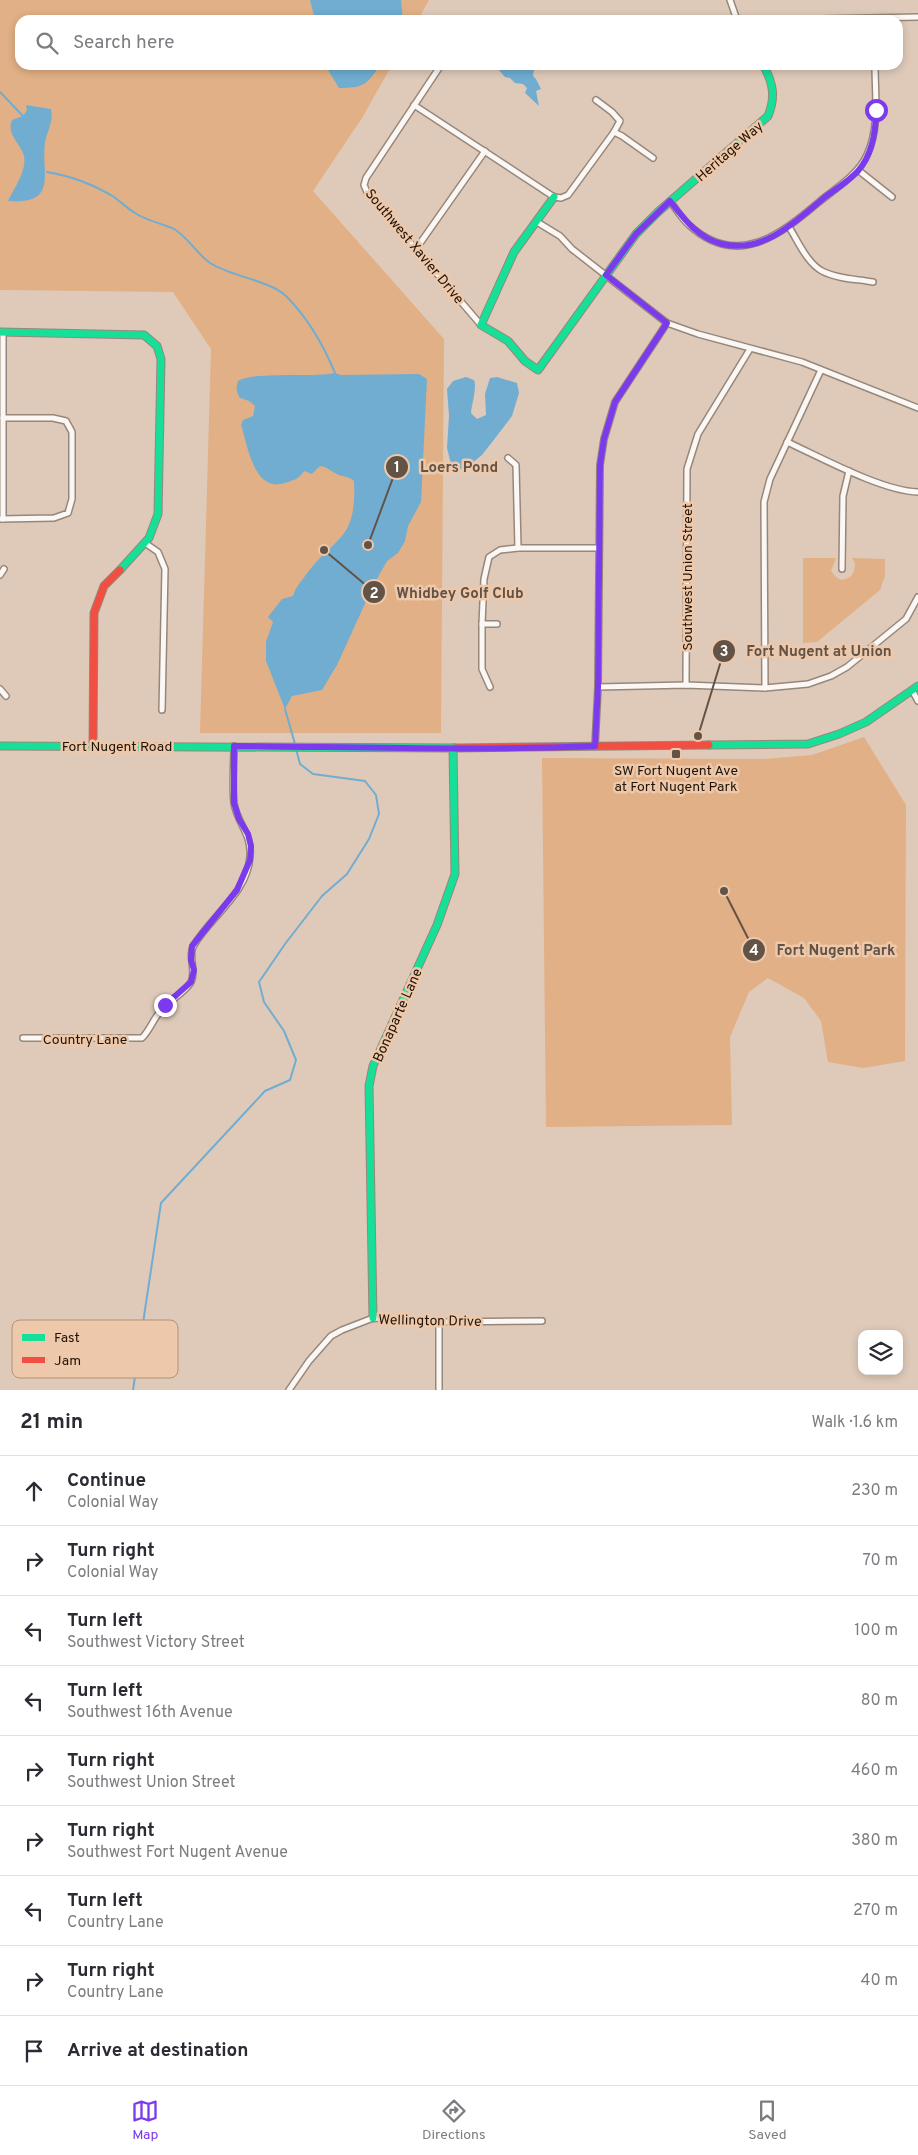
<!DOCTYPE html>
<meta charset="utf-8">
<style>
body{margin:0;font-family:Overpass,sans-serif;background:#f2f2f3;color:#2b2b33}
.controls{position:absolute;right:15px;bottom:15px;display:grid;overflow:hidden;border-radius:10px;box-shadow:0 2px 8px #0003}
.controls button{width:45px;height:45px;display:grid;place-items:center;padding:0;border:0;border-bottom:1px solid #e1e1e2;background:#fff;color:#2b2b33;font:25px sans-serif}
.stop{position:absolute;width:15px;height:15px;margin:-11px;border:4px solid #7c3aed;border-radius:50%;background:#fff}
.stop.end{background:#7c3aed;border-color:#fff;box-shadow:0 1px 5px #0008}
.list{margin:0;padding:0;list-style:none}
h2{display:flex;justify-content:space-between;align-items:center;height:65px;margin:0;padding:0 20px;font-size:21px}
h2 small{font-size:16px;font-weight:400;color:#7c7c81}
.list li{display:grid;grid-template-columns:32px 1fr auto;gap:15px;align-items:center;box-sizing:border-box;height:70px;padding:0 20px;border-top:1px solid #e1e1e2}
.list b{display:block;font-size:19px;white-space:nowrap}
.list p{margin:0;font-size:16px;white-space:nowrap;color:#7c7c81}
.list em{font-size:16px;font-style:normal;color:#7c7c81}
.icon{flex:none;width:28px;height:28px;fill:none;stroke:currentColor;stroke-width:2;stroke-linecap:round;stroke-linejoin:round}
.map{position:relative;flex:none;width:918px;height:1390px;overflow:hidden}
.search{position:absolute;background:#fff;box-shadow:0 2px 8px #0003;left:15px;right:15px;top:15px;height:55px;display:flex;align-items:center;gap:12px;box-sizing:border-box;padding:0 18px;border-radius:15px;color:#7c7c81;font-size:19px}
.sheet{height:695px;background:#fff}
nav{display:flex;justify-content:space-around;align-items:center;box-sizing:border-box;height:70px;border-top:1px solid #e1e1e2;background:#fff;font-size:14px;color:#7c7c81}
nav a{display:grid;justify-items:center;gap:2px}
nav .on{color:#7c3aed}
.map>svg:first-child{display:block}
</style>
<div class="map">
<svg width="918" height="1390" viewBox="0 0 918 1390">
<rect width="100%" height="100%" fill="#dfcab9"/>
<g fill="#e2b086">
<polygon points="0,0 429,0 418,20 20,20 20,65 392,65 362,118 313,191 444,339 441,733 200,733 211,349 173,292 0,290"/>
<path d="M803,558H836L831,571L837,578L842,580C852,578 855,573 855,563L852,558L885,559V576L880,590L817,642L803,643Z"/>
<polygon points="864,737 906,805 905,1061 863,1068 828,1062 821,1021 804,998 768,978 749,992 730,1037 732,1125 546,1127 542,758 764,759 812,755"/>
</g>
<g fill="#70add1">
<polygon points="310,0 401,0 403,20 315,20"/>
<path d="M325,65H380C367,85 363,88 339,88Z"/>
<polygon points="494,65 535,65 533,76 536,79 541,89 536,91 539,106 525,93 527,88 523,84 515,83 510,78 505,77"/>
<path d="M26,105L51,109C54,121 47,131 45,143C41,173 59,205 8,201C14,189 27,170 24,156C21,144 6,134 12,120L23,116L27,110Z"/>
<path d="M335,373L341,375L419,374L427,379L421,502L408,526L405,541L398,553L387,561L373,586L337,665L322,690L292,696L285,709L266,661V642L273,622L268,617L282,599L293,596C295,588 300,583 305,576C335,535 357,542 354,481C348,476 345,477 339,475C331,472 330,468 320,466L312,474L304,471C299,479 294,480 285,483C254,493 248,447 241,425L243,420L253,416L255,406L249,401L240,398C236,392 236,388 238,381C255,371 310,378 335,373Z"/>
<path d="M466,377L474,380C477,388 472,403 471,413L477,419L486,415L485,394L490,378L497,377L517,383L519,393L512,416L496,437L482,455L466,468L459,470L452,468L447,448L449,416L447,389L453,381Z"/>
</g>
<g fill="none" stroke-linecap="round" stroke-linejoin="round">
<g stroke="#70add1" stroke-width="2">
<polyline points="0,92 23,116"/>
<path d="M47,172C71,176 93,184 114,197C121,202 128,209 135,213C147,221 161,223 174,229C188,237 197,254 210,263C232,277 269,280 286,296C308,318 323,344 335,373"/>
<polyline points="285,709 295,744"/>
<polyline points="133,1390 161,1203 265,1091 290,1080 296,1060 284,1031 264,1002 259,982 285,944 322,896 347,874 369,839 379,814 376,795 365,781 313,774 300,764 296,749"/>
</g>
<defs>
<g id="street">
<polyline points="730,0 737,20"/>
<polyline points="769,20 918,17"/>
<polyline points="441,65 366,178 364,185 367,192 481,325"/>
<polyline points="596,100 612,112 620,121 614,132"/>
<polyline points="414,105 554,197 561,198 568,195 614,132 622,136 653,158"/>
<polyline points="858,170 892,197"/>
<path d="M670,201C676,209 682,219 689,225C737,269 780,235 819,202C836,188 858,175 867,155C880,127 875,95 875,65"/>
<polyline points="537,222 560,236 572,249 667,323 698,334 802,362 918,408"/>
<path d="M789,227C798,241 807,263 822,271C837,279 857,279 873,282"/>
<polyline points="416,249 485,151"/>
<path d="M787,442C822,458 882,491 918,492"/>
<polyline points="508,458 516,465 518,548"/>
<polyline points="0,519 54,518 68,513 72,499 72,432 66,421 53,418 3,418"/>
<polyline points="3,519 3,332"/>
<polyline points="145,543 158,552 165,569 162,710"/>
<polyline points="842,569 843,496 849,471"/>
<polyline points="0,575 4,569"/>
<polyline points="482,624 497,624"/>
<polyline points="686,685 687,469 698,434 750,349"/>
<polyline points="490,687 482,669 482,624 484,579 489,557 500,550 518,548 598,548"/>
<polyline points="598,687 686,685 765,688 808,684 831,676 847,667 906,619 918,597"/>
<polyline points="765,688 764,502 770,479 821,370"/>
<polyline points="0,689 6,696"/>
<polyline points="912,690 918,701"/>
<polyline points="595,746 598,687 600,465 604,439 615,402 667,323"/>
<path d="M23,1038H142C151,1029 155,1014 166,1005C174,998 186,991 191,982C197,970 187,956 194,945C211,916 248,893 250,856C252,834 237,823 234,803C232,784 234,764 234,746"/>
<polyline points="289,1390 309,1361 331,1336 342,1330 373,1318 439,1322 542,1321"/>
<polyline points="439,1390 439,1322"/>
</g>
<g id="fast">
<path d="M554,197L514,252L481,325L508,341L525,361L538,370L636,234L658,212L768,116C776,97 773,82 763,65"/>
<polyline points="0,332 144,335 157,346 161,359 158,514 149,538 120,570"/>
<polyline points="709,745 808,744 839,734 866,722 918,686"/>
<polyline points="0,746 455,748"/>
<polyline points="373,1318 369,1086 373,1066 437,925 455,874 453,748"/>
</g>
<g id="jam">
<polyline points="93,746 94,613 104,586 120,570"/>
<polyline points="455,748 709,745"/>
</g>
</defs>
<use href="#street" stroke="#97877a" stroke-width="8"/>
<use href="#fast" stroke="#97877a" stroke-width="9"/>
<use href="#jam" stroke="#97877a" stroke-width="9"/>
<use href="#street" stroke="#faf7f4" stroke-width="5"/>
<use href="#fast" stroke="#16e098" stroke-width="7"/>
<use href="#jam" stroke="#f24e42" stroke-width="7"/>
</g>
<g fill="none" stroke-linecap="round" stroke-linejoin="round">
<path stroke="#7c3aed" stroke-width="6" d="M165,1005L191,982L194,970L191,960L192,946L237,890L250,860L251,846L248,834L239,819L234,803V746C354,747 474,751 595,746L598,687L600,465L604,439L615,402L667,323L606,275L636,234L670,201C684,219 698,238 722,244C764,254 796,221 825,197C836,189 849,181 858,171C872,155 876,130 876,110"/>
</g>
<rect fill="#635346" stroke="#eec8aa" stroke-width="2" x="671" y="749" width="10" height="10" rx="2.5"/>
<g text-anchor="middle" stroke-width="5" stroke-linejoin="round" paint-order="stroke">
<g font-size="14" fill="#201308" stroke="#eec8aa">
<text transform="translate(729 151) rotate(-41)" y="5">Heritage Way</text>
<text transform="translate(415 246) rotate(50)" y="5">Southwest Xavier Drive</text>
<text transform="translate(687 577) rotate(-90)" y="5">Southwest Union Street</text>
<text x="117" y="751">Fort Nugent Road</text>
<text transform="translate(397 1015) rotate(-66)" y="5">Bonaparte Lane</text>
<text x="85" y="1044">Country Lane</text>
<text transform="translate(430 1320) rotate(1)" y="5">Wellington Drive</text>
</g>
<g font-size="14" fill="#201308" stroke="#eec8aa">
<text x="676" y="775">SW Fort Nugent Ave<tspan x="676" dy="16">at Fort Nugent Park</tspan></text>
</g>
</g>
<rect x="12" y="1320" width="166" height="58" rx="8" fill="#eec8aa" stroke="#b09279" stroke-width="1"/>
<rect x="22" y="1334" width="23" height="7" fill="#16e098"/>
<rect x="22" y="1357" width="23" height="6" fill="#f24e42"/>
<g font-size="14" fill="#201308">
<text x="54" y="1342">Fast</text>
<text x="54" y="1365">Jam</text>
</g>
<path fill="none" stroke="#635346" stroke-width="2" d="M368 545L397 467M324 550L374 592M698 736L724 651M724 891L754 950"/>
<g fill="#635346" stroke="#eec8aa" stroke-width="2">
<circle cx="368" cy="545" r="5"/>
<circle cx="324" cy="550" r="5"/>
<circle cx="698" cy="736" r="5"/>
<circle cx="724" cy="891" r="5"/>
<circle cx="397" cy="467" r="12"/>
<circle cx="374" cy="592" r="12"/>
<circle cx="724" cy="651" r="12"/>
<circle cx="754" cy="950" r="12"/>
</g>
<g font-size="15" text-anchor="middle" font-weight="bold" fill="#fff">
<text x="397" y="472">1</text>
<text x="374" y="598">2</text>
<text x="724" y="656">3</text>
<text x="754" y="955">4</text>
</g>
<g font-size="15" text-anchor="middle" font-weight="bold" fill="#635346" stroke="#eec8aa" stroke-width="5" stroke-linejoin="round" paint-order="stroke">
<text x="459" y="472">Loers Pond</text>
<text x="460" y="598">Whidbey Golf Club</text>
<text x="819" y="656">Fort Nugent at Union</text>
<text x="836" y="955">Fort Nugent Park</text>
</g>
</svg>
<div class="controls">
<button><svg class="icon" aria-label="layers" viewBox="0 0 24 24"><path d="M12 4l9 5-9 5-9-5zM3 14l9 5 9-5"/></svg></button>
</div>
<div class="stop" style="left:876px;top:110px"></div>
<div class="stop end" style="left:165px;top:1005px"></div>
<div class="search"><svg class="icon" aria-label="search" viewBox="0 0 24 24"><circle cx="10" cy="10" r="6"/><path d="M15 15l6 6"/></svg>Search here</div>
</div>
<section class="sheet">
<h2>21 min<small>Walk · 1.6 km</small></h2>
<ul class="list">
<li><svg class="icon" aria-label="ahead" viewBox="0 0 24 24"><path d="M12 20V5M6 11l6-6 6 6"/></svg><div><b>Continue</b><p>Colonial Way</p></div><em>230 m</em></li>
<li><svg class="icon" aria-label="right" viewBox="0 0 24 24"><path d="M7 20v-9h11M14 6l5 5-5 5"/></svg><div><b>Turn right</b><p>Colonial Way</p></div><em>70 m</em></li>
<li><svg class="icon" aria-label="left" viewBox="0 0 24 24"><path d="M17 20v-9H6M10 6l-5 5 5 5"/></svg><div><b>Turn left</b><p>Southwest Victory Street</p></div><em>100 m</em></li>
<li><svg class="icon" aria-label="left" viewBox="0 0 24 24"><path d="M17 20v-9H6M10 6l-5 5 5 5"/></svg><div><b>Turn left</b><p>Southwest 16th Avenue</p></div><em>80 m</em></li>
<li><svg class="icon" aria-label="right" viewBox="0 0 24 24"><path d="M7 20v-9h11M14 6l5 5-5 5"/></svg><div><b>Turn right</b><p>Southwest Union Street</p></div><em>460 m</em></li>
<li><svg class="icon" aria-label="right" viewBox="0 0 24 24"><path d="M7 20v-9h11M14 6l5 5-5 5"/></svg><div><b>Turn right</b><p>Southwest Fort Nugent Avenue</p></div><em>380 m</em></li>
<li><svg class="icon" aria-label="left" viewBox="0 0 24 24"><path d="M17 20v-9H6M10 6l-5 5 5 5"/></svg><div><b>Turn left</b><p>Country Lane</p></div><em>270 m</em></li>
<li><svg class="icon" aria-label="right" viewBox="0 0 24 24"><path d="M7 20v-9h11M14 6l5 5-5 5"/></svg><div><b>Turn right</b><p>Country Lane</p></div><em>40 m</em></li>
<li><svg class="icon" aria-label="arrive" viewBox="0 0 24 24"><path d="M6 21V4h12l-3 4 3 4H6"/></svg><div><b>Arrive at destination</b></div></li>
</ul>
</section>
<nav>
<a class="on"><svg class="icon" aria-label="map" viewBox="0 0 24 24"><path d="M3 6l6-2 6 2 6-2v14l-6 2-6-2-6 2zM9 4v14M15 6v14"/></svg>Map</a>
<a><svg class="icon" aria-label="directions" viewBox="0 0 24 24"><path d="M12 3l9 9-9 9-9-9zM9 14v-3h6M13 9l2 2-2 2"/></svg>Directions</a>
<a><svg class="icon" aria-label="saved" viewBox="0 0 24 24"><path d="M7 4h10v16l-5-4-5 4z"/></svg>Saved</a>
</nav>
